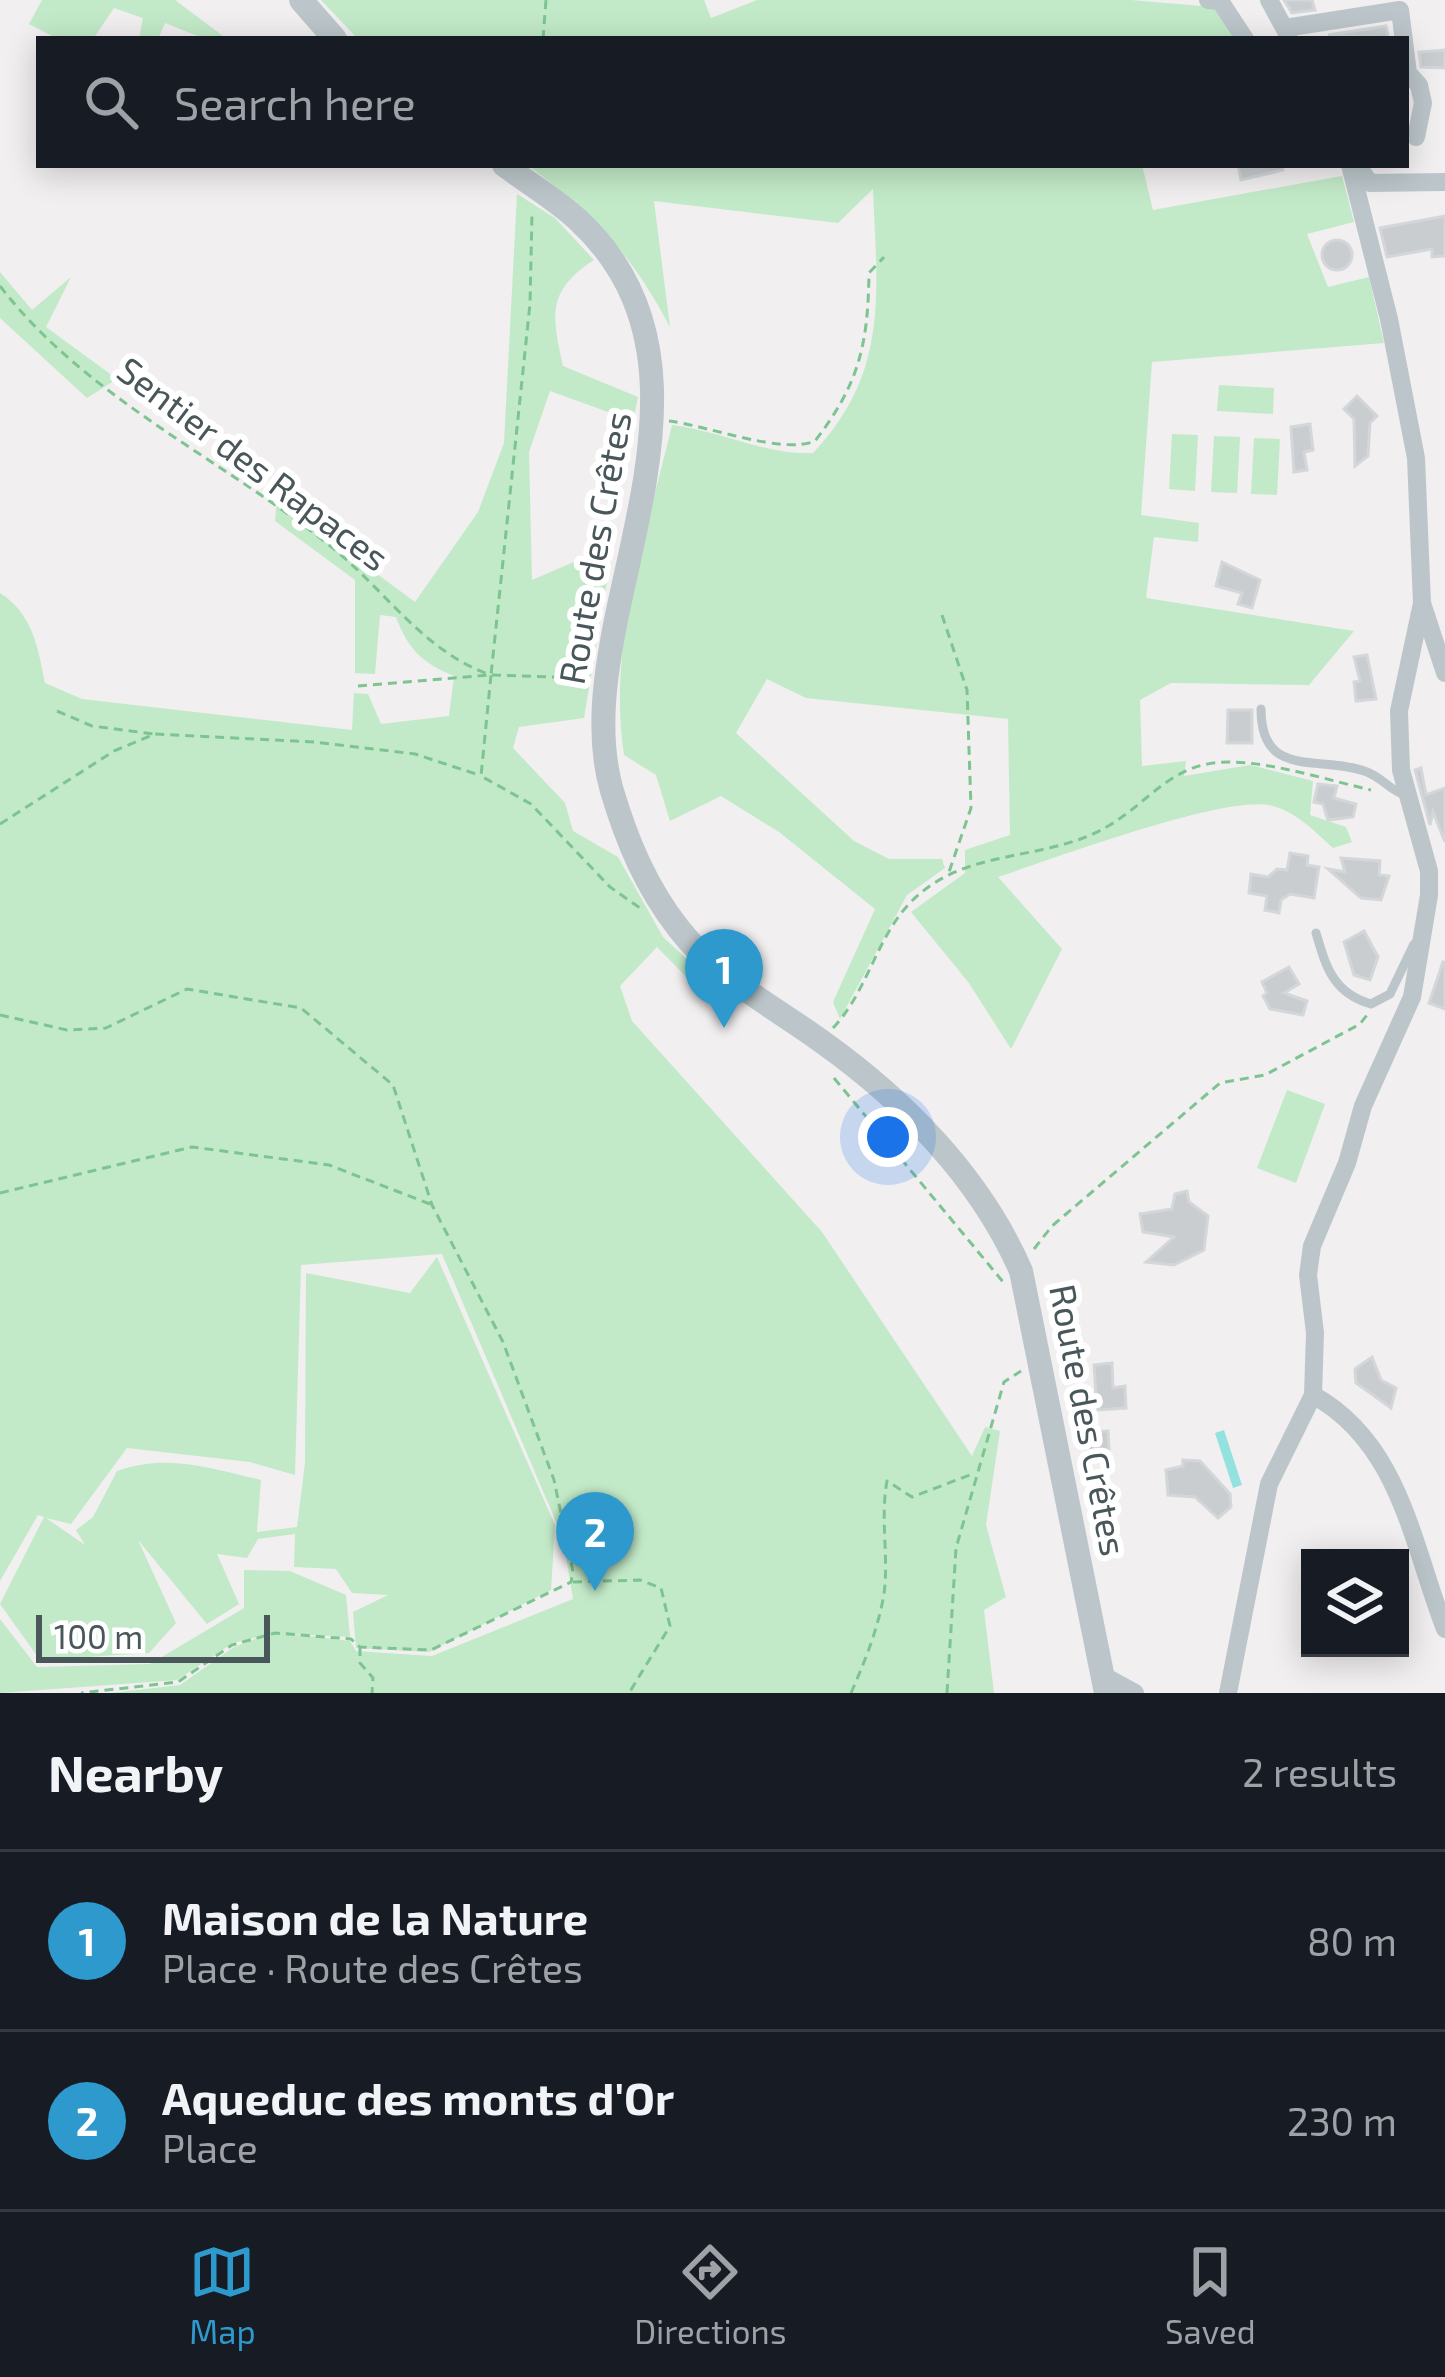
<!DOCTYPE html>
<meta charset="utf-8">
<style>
body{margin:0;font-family:"Exo 2",sans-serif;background:#242831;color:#f1f3f6}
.controls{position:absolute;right:36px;bottom:36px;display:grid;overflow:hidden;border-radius:0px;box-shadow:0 6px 30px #0003}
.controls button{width:108px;height:108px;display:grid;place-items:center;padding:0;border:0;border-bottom:3px solid #363941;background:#171b24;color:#f1f3f6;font:60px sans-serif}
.scale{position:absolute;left:36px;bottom:30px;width:234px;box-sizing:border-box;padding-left:12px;border:6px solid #49565a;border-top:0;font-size:33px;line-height:42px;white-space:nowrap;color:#49565a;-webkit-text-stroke:9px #fff;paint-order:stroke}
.you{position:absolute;left:888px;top:1137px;width:42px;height:42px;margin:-30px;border:9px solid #fff;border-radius:50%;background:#1a73e8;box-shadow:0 0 0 18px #1a73e833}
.badge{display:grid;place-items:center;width:78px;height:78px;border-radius:50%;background:#2d99cd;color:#fff;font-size:39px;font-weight:700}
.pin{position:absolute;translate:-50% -99px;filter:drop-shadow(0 3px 6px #0008)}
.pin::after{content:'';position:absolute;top:63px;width:42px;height:36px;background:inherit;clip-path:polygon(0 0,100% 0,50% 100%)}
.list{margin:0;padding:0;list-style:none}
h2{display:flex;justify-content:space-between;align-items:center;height:156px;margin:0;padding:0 48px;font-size:51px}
h2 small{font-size:39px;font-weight:400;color:#9ea1a6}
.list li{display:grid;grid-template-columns:78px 1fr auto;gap:36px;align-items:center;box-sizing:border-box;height:180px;padding:0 48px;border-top:3px solid #363941}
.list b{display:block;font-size:45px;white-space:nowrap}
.list p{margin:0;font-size:39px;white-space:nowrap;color:#9ea1a6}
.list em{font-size:39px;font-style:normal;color:#9ea1a6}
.icon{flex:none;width:66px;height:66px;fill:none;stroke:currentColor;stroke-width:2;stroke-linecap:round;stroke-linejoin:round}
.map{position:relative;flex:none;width:1445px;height:1693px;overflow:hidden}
.search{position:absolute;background:#171b24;box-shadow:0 6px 30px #0003;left:36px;right:36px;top:36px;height:132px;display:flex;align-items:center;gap:30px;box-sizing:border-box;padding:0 42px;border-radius:0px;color:#9ea1a6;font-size:45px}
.sheet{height:516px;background:#171b24}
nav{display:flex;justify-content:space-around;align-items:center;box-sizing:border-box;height:168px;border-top:3px solid #363941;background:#171b24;font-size:33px;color:#9ea1a6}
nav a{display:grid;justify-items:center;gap:6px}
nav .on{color:#2d99cd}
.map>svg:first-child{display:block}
</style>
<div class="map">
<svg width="1445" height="1693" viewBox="0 0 1445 1693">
<rect width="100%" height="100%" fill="#f1eff0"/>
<g fill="#c2eac8">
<polygon points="42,0 175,0 227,39 205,39 165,23 158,39 139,39 143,18 114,8 93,39 58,39 29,24"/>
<polygon points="321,0 704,0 711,18 757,0 1131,0 1214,7 1238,39 358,39"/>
<path d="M528,165H1142L1153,210L1342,176L1354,222L1307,234L1328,287L1369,277L1384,343L1152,362L1141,515L1199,523L1198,542L1154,537L1146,598L1354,631L1309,685L1171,683L1140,700L1142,766L1186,761L1184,776L1250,765L1313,781L1310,815L1346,827L1352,842L1333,848C1314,831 1298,813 1273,806C1228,793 1050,860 998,877L1062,949L1011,1049L969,983L911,912L965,873V850L1010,835L1008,719L806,698L767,679L736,733L854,841L889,859H942L945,868L907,895L840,1019L833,1002L875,909L779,832L721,796L670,821L656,775L624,755C607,645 647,531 672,425C721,431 765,455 813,453C890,372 877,292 873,189L838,223L654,201L670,327C629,250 596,218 528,165Z"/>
<path d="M517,194L555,218L594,260C546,291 552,316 563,366L638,397L633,421L550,391L529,452L532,580L613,545L584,718L519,727L513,748L565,803L573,831L618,857L663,937L727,996L715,1006L657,947L620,986L632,1021L822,1232L972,1456L985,1427L1000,1431L986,1525L1006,1597L984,1610L994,1693H111L180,1685L234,1647L266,1635L233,1643L177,1680L0,1693V1619L37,1667L150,1664L244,1608V1570L290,1571L346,1595L350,1637L290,1634L350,1641L356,1651L432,1656L573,1599L563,1538L442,1254L301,1265L295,1475L250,1462L127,1448L71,1524L46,1518L85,1545L76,1530L93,1517L117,1471C167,1453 210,1468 261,1480L257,1532L297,1527L305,1463L306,1273L410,1293L437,1257L555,1525L551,1590L429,1652L356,1648L353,1612L388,1595L352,1593L336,1569L294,1567L295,1534L258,1539L247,1558L217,1554L239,1604L207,1624L138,1540L176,1623L149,1653L40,1660L0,1604L44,1517L38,1515L0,1581V593C33,614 38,648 45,683L82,699L352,730L354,693L368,694L381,724L449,716L454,676C422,663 408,649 396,617L380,615L375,674L355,673V580L275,521L277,500L415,602L478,512L504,443Z"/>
<polygon points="0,272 32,310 71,277 46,327 117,379 87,398 0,318"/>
<polygon points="1219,385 1274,388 1273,414 1217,411"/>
<polygon points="1172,434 1198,435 1195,491 1169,489"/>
<polygon points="1214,436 1240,437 1237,493 1211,492"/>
<polygon points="1254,438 1280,439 1277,495 1251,494"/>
<polygon points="1287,1090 1325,1104 1296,1183 1257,1168"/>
</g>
<polygon fill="#94e2e0" points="1224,1430 1242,1485 1233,1488 1215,1433"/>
<g fill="#c9cdd0" stroke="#d4d7da" stroke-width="3">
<polygon points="1284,0 1312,0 1315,10 1292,13"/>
<polygon points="1386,26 1389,39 1328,35"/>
<polygon points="1445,50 1445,68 1421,67 1419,52"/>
<polygon points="1238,165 1282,165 1283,170 1241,180"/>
<polygon points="1445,216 1445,256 1432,257 1432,249 1387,257 1380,228"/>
<circle cx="1337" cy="255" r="15"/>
<polygon points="1357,396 1377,416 1370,423 1368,456 1355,466 1354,419 1344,409"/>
<polygon points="1310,424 1313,450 1304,452 1307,470 1294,472 1291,427"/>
<polygon points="1222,562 1260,580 1252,608 1238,604 1242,593 1216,586"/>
<polygon points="1367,655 1376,699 1356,701 1354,682 1360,681 1354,657"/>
<polygon points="1228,710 1252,710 1252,743 1227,743"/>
<polygon points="1421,768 1426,795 1445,788 1445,842 1433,812 1430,825 1415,770"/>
<polygon points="1318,784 1337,786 1334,798 1356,804 1353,817 1328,820 1323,804 1314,802"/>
<polygon points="1290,853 1308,856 1307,865 1319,867 1314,898 1290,894 1281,900 1279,913 1265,910 1267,896 1249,893 1251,874 1268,877 1277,869 1287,870"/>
<polygon points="1341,858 1380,861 1379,875 1389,876 1381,900 1361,898 1328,869 1345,872"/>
<polygon points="1364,931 1378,957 1370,980 1354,975 1344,942"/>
<polygon points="1443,962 1445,962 1445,1009 1429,1003"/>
<polygon points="1289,967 1299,984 1284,993 1307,1001 1303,1015 1270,1009 1263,996 1267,993 1262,982"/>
<polygon points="1187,1191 1189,1202 1208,1216 1204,1250 1174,1265 1146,1262 1174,1237 1143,1232 1140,1214 1172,1209 1175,1194"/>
<polygon points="1372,1357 1381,1380 1396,1388 1391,1408 1356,1383 1355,1369"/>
<polygon points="1112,1363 1113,1388 1125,1386 1126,1408 1097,1410 1094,1365"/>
<polygon points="1108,1431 1109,1449 1086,1451 1085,1432"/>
<polygon points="1183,1460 1200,1461 1230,1494 1231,1507 1218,1518 1195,1497 1168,1495 1166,1470 1183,1466"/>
</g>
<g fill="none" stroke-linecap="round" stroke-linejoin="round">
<g stroke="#7ec491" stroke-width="3" stroke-dasharray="9 6" stroke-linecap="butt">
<polyline points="543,39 546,0"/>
<path d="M0,286C85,397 222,459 329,545C384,588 423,652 491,675L481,776L531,804L610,887L640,908"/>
<path d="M669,421C709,426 783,455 815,441C859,384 868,345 869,273L884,257"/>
<polyline points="942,615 967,690 971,808 949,872"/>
<polyline points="492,675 584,678"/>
<polyline points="358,686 491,675 530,304 532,213"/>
<polyline points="57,711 92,726 154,734"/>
<polyline points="0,824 114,751 155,734 314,742 415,754 479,775"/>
<polyline points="0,1015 67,1030 106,1028 187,989 301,1008 393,1085 432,1205 503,1342 554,1480 573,1572 571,1582 431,1650 360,1647 351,1639 275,1633 232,1645 178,1682 81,1693"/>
<path d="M833,1028C867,992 876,939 909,904C964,845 1046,864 1110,825C1151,800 1173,762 1228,762C1273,762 1327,780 1371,790"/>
<polyline points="834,1078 1004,1283"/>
<polyline points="0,1193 192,1147 329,1165 430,1204"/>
<polyline points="1034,1249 1052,1226 1220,1083 1265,1075 1360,1024 1367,1015"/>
<polyline points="573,1582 640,1580 661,1588 670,1626 629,1693"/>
<polyline points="360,1647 360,1663 373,1678 372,1693"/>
<path d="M851,1693C865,1661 878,1629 884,1594C889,1557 880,1519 887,1481L912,1497L975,1473"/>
<polyline points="947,1693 956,1548 1004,1382 1021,1371"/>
</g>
<g stroke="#bcc6ca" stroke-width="9">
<path d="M1261,709C1261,781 1321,754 1367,772C1383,778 1390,791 1407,796"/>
<path d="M1316,933C1326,967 1333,993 1371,1004L1390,994L1414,944"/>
</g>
<g stroke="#bcc6ca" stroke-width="18">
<polyline points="1208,0 1220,1 1245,39"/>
<polyline points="1269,0 1288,35"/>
<polyline points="1285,28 1400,10 1408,73 1419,85 1423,103 1416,137"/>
<polyline points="1357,165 1370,183 1445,182"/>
<polyline points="1422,603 1445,673"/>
<path d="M1313,1395C1400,1443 1412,1544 1445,1629"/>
<polyline points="1102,1675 1135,1693"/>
<polyline points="1228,1693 1269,1484 1313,1395 1315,1333 1308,1275 1312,1246 1347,1163 1363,1106 1412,997 1429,895 1429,871 1401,770 1399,711 1422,603 1416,458 1389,319 1350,165"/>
</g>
<g stroke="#bcc6ca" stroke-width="24">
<polyline points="301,0 335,39"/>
<path d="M504,165C528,183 555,199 577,219C697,329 644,483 616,620C605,675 596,736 612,791C627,841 646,887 679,929C716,977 773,1006 821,1041C904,1100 980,1177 1021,1271L1106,1693"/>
</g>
</g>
<g text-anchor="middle" stroke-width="12" stroke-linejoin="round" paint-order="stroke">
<g font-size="36" fill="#49565a" stroke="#fff">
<text transform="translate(253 464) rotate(37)" y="13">Sentier des Rapaces</text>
<text transform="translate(595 548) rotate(-80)" y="13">Route des Crêtes</text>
<text transform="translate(1088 1420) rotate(79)" y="13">Route des Crêtes</text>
</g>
</g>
</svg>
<div class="controls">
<button><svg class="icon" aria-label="layers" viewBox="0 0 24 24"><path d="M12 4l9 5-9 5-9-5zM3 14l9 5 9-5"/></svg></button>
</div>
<div class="scale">100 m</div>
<div class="you"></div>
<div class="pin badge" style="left:724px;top:1028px">1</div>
<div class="pin badge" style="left:595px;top:1591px">2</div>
<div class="search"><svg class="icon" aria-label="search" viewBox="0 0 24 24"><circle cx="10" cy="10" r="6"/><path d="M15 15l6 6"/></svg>Search here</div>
</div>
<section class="sheet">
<h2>Nearby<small>2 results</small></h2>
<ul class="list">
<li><span class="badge">1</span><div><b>Maison de la Nature</b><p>Place · Route des Crêtes</p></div><em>80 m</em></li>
<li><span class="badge">2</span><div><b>Aqueduc des monts d'Or</b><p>Place</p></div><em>230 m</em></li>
</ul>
</section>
<nav>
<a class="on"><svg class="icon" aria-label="map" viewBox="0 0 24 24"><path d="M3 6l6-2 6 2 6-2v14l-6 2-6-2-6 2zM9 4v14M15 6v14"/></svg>Map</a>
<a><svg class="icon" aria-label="directions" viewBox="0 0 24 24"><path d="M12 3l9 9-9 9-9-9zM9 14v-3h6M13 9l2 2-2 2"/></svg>Directions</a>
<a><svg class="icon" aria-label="saved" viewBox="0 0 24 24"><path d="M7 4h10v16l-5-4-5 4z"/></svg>Saved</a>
</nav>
